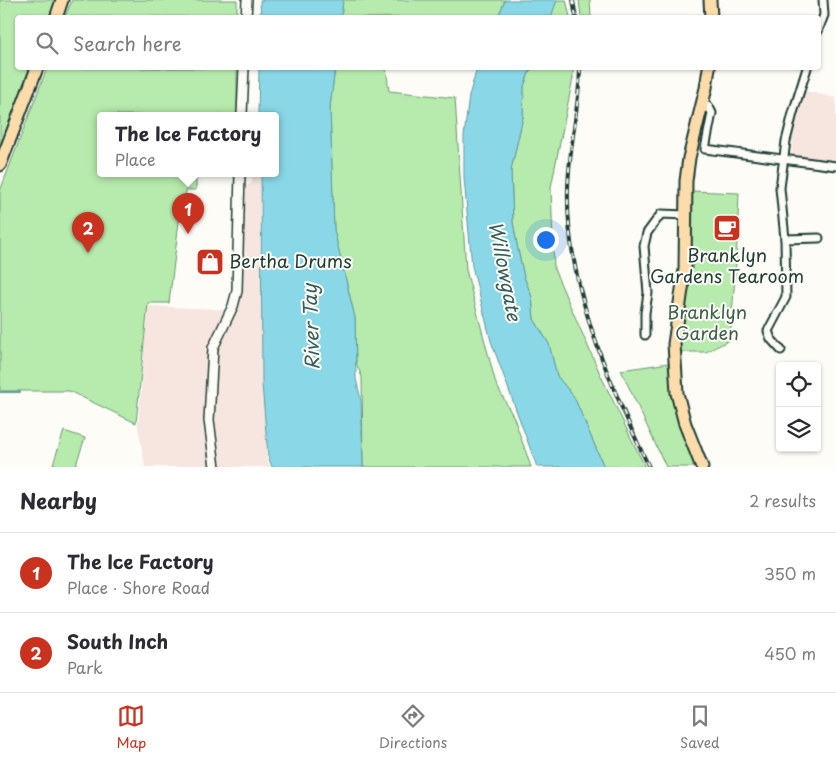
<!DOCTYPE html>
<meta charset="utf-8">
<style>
body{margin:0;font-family:"Playpen Sans",sans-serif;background:#f7f7f7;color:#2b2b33}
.controls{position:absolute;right:15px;bottom:15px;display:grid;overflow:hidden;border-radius:5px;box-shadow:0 1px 4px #0004}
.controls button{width:45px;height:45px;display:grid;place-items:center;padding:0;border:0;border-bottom:1px solid #e1e1e2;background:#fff;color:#2b2b33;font:25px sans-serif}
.you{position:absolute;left:545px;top:239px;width:18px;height:18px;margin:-12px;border:4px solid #fff;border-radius:50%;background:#1a73e8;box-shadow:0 0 0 8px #1a73e833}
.badge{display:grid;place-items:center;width:32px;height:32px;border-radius:50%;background:#c8321e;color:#fff;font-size:16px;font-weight:700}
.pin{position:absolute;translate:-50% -41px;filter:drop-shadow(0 1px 2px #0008)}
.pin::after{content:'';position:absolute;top:26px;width:18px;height:15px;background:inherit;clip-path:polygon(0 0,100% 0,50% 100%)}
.popup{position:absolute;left:97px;top:112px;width:182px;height:65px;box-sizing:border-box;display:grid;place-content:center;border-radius:5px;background:#fff;filter:drop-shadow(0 1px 4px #0005);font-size:16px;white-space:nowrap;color:#7c7c81}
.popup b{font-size:19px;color:#2b2b33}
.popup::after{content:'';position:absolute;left:50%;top:100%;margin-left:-10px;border:10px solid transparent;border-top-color:#fff}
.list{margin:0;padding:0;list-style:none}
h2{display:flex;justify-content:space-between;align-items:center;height:65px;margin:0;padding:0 20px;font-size:21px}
h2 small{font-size:16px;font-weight:400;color:#7c7c81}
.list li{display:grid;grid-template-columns:32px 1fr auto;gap:15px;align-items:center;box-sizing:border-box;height:80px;padding:0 20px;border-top:1px solid #e1e1e2}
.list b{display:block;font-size:19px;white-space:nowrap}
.list p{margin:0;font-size:16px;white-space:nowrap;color:#7c7c81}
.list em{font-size:16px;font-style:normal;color:#7c7c81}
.icon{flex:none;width:28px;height:28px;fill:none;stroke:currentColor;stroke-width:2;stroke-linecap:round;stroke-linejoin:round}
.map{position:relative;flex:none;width:836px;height:467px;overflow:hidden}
.search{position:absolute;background:#fff;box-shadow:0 1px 4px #0004;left:15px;right:15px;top:15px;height:55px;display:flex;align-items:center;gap:12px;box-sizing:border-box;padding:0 18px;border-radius:5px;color:#7c7c81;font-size:19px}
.sheet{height:225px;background:#fff}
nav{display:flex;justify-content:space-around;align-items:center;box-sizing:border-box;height:70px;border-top:1px solid #e1e1e2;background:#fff;font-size:14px;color:#7c7c81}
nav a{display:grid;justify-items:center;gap:2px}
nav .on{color:#c8321e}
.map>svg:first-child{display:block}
</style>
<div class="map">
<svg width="836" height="467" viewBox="0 0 836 467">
<rect width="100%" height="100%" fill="#fdfcf7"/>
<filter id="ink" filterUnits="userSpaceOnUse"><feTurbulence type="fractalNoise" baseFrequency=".02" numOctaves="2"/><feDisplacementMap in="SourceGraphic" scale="10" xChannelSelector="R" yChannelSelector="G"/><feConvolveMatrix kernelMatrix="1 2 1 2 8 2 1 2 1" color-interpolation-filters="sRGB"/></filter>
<g filter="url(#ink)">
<g fill="#f7e5df">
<polygon points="806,91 836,98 836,164 791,159 794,126 800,105"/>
<polygon points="252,173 260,173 261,305 267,460 270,467 145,467 138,426 148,306 237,310 242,284 246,186 252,183"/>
</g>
<g fill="#b7ebad" stroke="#6b9470">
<polygon points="0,0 61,0 54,17 18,18 18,68 35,68 0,156"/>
<polygon points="72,0 237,0 237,17 65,17"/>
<polygon points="343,0 505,0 498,17 341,18"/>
<polygon points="557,0 566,0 570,17 550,18"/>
<polygon points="579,0 590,0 591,17 581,17"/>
<polygon points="47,68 237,68 237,115 100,115 100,173 196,173 196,190 186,190 185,204 181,205 169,303 148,303 136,423 69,391 0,391 0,191"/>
<polygon points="335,68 386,68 389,91 455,98 466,270 496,384 514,418 531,467 363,467 362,377 356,363 355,318 334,230 330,107"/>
<polygon points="531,68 573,68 573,78 551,187 554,269 601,376 645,467 604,467 574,397 557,376 549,344 534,319 532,297 524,277 518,250 513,222 511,170 523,117 524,86"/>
<polygon points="692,191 739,193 736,264 730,340 706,352 677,352 691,268"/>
<polygon points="669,363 677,417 695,467 666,467 621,370"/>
<polygon points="64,431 85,438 75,467 62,467 53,464"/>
</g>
<g fill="#8ad8e7" stroke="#5f9a9f">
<polygon points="260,0 343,0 341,17 261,17"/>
<polygon points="505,0 557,0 551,17 498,17"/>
<polygon points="259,68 335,68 330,107 334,230 355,318 356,379 361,400 363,467 272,467 268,456 262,384 261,173 276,173 276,115 258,115"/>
<polygon points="477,68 531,68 524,86 523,117 511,170 513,222 518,250 524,277 532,297 534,319 549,344 557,376 574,397 604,467 537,467 491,341 472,266 464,178 464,136 469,96"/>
</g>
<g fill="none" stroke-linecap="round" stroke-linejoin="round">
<polyline stroke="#5f9a9f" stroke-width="2" points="0,392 20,392"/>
<defs>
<g id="minor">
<polyline points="818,31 824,15 823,0"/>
<polyline points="703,102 709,107 712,113 705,149 836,166"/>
<polyline points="785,239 819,238"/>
<polyline points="645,335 645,313 648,293 644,246 647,233 661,214 686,215"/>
<polyline points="781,350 771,339 768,331 786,297 785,239 780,188 786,141 793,113 807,68"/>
</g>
<g id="tertiary">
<polyline points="246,18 247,0"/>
<polyline points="242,115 244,68"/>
<polyline points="215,467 209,420 213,348 233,306 237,291 240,173"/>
</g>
<g id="primary">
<polyline points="710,0 711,18"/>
<polyline points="56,18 62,0"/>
<polyline points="0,165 37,68"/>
<polyline points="702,467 685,424 677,393 674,344 685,269 686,181 689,158 706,88 709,68"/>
</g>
</defs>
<use href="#minor" stroke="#1f3d34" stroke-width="11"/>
<use href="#tertiary" stroke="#1f3d34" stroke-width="12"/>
<use href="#primary" stroke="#1f3d34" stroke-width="15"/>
<use href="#minor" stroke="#fdfcf7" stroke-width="7"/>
<use href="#tertiary" stroke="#fdfcf7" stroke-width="9"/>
<use href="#primary" stroke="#fddcac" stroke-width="11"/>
<defs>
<g id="rail">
<polyline points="573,0 576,18"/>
<path d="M580,68C579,108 569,148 568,188C565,283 609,383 649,467"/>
</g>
</defs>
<use href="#rail" stroke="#1f3d34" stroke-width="4"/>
<use href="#rail" stroke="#fdfcf7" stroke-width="2" stroke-dasharray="5.5" stroke-linecap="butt"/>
</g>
</g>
<defs>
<symbol id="cafe-square" viewBox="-11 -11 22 22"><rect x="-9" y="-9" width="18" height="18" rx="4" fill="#c8321e" stroke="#fdfcf7"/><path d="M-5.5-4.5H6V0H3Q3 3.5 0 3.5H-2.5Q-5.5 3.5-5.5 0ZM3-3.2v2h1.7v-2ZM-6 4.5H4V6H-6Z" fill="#fff"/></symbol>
<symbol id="shop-square" viewBox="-11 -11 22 22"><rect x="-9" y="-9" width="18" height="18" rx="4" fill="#c8321e" stroke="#fdfcf7"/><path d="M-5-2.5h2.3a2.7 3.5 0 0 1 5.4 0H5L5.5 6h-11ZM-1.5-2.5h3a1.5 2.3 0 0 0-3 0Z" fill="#fff"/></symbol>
</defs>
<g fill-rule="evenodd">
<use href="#cafe-square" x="711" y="212" width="32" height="32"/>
<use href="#shop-square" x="194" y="246" width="32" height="32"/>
</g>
<g text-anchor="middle" stroke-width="4" stroke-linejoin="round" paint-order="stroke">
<g font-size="18" fill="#1f3d34" stroke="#fdfcf7">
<text x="727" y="262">Branklyn<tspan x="727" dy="21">Gardens Tearoom</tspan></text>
<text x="229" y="268" text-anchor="start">Bertha Drums</text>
</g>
<g font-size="18" fill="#3d604c" stroke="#fdfcf7">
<text x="707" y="319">Branklyn<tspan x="707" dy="21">Garden</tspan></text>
</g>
<g font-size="19" font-style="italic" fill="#345c58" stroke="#fdfcf7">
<text transform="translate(505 271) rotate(79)" y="7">Willowgate</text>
<text transform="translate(311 327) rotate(-92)" y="7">River Tay</text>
</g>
</g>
</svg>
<div class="controls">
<button><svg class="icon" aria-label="locate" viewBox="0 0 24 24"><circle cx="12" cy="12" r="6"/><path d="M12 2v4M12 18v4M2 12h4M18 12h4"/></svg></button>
<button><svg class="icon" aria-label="layers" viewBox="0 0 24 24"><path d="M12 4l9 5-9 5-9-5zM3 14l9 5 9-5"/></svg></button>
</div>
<div class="you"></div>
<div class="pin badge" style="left:188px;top:234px">1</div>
<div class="popup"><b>The Ice Factory</b>Place</div>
<div class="pin badge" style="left:88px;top:253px">2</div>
<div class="search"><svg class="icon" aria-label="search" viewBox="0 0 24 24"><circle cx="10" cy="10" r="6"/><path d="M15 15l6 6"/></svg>Search here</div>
</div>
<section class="sheet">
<h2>Nearby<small>2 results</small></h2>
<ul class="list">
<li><span class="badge">1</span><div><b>The Ice Factory</b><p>Place · Shore Road</p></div><em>350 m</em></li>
<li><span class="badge">2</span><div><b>South Inch</b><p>Park</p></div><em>450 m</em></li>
</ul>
</section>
<nav>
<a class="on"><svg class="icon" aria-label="map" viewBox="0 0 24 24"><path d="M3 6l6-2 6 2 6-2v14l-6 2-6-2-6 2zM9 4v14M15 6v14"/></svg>Map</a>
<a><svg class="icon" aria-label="directions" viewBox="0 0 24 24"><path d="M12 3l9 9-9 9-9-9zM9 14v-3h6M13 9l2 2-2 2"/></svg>Directions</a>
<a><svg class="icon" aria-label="saved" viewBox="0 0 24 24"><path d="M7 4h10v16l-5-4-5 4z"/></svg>Saved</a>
</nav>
